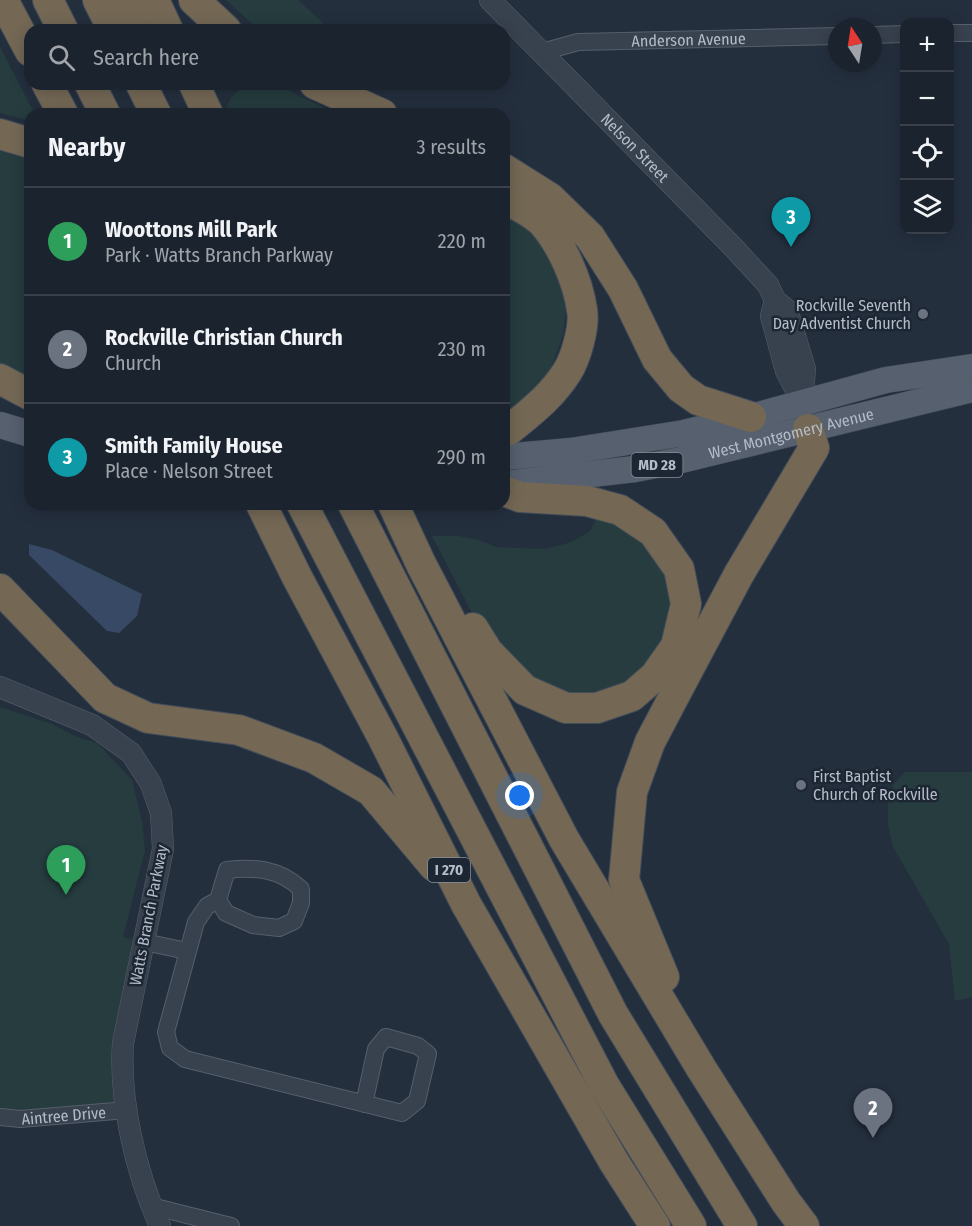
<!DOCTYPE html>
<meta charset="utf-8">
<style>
body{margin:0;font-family:"Fira Sans Condensed",sans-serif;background:#242b36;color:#f1f3f6}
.controls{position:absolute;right:18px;top:18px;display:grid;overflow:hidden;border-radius:12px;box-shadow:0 3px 15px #0003}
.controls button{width:54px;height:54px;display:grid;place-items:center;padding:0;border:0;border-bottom:2px solid #39404a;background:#1b232e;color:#f1f3f6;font:30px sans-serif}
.compass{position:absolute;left:828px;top:18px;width:54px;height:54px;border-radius:50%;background:#1b232e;box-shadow:0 3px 15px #0003;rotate:348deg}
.you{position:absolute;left:520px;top:796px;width:21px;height:21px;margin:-15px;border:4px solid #fff;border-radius:50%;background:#1a73e8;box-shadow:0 0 0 9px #1a73e833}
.badge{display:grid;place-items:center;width:39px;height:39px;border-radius:50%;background:#8c9099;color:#fff;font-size:20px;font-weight:700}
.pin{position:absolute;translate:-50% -50px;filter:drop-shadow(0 2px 3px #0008)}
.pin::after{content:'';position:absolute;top:32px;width:21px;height:18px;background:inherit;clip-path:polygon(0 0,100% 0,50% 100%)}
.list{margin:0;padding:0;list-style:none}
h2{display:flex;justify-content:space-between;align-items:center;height:78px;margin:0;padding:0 24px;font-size:26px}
h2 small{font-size:20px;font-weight:400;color:#a0a4aa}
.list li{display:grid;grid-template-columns:39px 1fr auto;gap:18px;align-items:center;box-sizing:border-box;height:108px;padding:0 24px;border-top:2px solid #39404a}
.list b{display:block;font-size:22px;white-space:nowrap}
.list p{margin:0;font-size:20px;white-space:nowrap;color:#a0a4aa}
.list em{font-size:20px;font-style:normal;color:#a0a4aa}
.icon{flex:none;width:33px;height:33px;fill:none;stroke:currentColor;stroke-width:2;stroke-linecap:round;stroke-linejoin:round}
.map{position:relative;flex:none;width:972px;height:1226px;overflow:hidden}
.search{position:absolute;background:#1b232e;box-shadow:0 3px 15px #0003;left:24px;top:24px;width:486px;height:66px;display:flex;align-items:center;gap:15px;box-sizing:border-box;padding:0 21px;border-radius:18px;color:#a0a4aa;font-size:22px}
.panel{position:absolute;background:#1b232e;box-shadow:0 3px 15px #0003;left:24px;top:108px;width:486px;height:402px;border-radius:18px}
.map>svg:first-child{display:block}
</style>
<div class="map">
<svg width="972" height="1226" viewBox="0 0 972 1226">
<rect width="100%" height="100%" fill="#242f3e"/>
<g fill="#263c3f">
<polygon points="226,0 298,0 324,24 302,30 259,30"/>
<polygon points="0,47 35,114 30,114 30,121 0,113"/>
<path d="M268,84L277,85L337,114H226C226,91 248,84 268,84Z"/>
<polygon points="0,144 30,156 30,377 0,365"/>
<polygon points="504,211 533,229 548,247 567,303 563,335 550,371 535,393 504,416"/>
<polygon points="599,513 639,531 670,581 670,602 667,627 661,647 633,680 588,695 558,691 531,678 484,636 432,536 458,536 479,540 496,547 545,549 572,542 590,531"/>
<polygon points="0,707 52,724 77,737 97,743 132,780 142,821 145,851 123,937 144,942 123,1043 127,1110 0,1117"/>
<polygon points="905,772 972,772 972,997 955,1001 949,944 893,847 888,824 888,804 893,785"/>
</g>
<polygon fill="#384965" points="29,544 52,550 142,594 137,616 119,633 107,631 29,555"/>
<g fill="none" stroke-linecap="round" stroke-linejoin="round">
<defs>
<g id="minor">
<polyline points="950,33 972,33"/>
<polyline points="873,35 904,34"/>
<path id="s1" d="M542,52L578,42L837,36"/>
<path d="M218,900L226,913L253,925L279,928L294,921L301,903V889C279,868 254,867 227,870L218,900L207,906L196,922L166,1032L170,1048L185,1059L402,1113L417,1101L428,1054L418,1046L386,1037L376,1049L364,1104"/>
<polyline points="144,942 187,951"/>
<path id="s2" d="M0,1117L20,1119L127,1110"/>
<polyline points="151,1206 231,1226"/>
</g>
<g id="tertiary">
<path id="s3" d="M490,0L733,247L768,285L775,300L787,310L805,369L802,402"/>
<polyline points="775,300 771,316 786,371 802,402"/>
<path d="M0,687L92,725L131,753L151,784L161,813L163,849L123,1043C119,1101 136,1173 160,1226"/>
</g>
<g id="primary">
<polyline points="0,425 30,434"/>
<polyline points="504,457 571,451 684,433 751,417 886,380 972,367"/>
<path id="s4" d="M504,484L635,469L681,460L972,389"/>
</g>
<g id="motorway">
<polyline points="3,0 30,51"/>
<polyline points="48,0 63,30"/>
<polyline points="98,0 113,30"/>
<polyline points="126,0 139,30"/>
<polyline points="154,0 168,30"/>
<polyline points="194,0 226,30"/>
<polyline points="47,84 63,114"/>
<polyline points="90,84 105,114"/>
<polyline points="141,84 156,114"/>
<polyline points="194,84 208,114"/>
<polyline points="315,84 382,114"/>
<polyline points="0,134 30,143"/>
<polyline points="504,169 550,198 590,237 623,289 657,359 681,388 698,400 751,417"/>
<path d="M504,199C517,205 533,213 543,223C562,245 578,281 582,310C585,326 576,358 567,372C551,397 532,411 509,430L504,431"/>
<polyline points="0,379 30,395"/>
<polyline points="261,504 297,577 383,738 466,904 614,1162 655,1226"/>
<polyline points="302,504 604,1085 691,1226"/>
<polyline points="353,504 613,1014 742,1226"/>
<polyline points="393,504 421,564 564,839 701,1068 786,1202 804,1226"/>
<polyline points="0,589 105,698 148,718 239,730 314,758 371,791 434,866"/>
<polyline points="473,628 488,652 525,690 566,708 597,708 632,696 655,676 676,646 686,604 679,569 653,532 620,510 587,501 520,497 504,491"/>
<polyline points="664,977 624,880 632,792 650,742 680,685 739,574 814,448 808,429"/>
</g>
</defs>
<use href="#minor" stroke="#565f6c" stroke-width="18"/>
<use href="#tertiary" stroke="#565f6c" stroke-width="22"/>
<use href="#primary" stroke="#414a57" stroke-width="27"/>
<use href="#motorway" stroke="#434c59" stroke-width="32"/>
<use href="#minor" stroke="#38414e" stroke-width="16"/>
<use href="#tertiary" stroke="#38414e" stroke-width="21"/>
<use href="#primary" stroke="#56606e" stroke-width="26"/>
<use href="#motorway" stroke="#746855" stroke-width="30"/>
</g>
<g fill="#6b7280" stroke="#1d2633" stroke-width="2">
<circle cx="923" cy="314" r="6"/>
<circle cx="801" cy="785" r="6"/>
</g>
<g text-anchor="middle" stroke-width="5" stroke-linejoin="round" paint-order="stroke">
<g fill="#1d2633" stroke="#878f9c" stroke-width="1.5">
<rect x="631.5" y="453" width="51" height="24" rx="4.5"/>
<rect x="428" y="858" width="42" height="24" rx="4.5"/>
</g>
<g font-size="15" font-weight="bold" fill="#b4bcc9">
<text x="657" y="470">MD 28</text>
<text x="449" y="875">I 270</text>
</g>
<g font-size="16" fill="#b4bcc9" stroke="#1d2633">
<text dy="6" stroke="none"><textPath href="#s1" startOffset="148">Anderson Avenue</textPath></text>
<text dy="6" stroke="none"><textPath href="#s3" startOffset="207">Nelson Street</textPath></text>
<text dy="6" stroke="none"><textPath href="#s4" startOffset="292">West Montgomery Avenue</textPath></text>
<text transform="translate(148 915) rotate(-79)" y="6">Watts Branch Parkway</text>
<text dy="6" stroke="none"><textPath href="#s2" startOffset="64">Aintree Drive</textPath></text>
</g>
<g font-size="16" fill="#b4bcc9" stroke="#1d2633" text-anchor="end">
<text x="911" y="311">Rockville Seventh<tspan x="911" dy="18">Day Adventist Church</tspan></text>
<text x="813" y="782" text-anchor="start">First Baptist<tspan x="813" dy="18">Church of Rockville</tspan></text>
</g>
</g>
</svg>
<div class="controls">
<button>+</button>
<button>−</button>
<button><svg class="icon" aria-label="locate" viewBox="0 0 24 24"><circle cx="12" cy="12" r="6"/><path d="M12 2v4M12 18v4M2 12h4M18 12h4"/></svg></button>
<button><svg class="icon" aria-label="layers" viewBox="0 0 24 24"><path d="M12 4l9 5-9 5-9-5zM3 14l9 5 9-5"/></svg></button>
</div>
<svg class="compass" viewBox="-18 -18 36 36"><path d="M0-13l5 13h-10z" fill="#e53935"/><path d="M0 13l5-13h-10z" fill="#a0a4aa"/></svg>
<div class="you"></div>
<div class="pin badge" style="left:66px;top:895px;background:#2e9e5b">1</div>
<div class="pin badge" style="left:873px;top:1138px;background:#6b7280">2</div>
<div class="pin badge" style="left:791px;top:247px;background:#0f9aa8">3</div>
<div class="search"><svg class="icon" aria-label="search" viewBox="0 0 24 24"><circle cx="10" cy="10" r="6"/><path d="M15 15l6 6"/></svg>Search here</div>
<section class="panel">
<h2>Nearby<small>3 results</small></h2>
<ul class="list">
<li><span class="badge" style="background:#2e9e5b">1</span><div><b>Woottons Mill Park</b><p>Park · Watts Branch Parkway</p></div><em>220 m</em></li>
<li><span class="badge" style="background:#6b7280">2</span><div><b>Rockville Christian Church</b><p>Church</p></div><em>230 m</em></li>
<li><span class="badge" style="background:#0f9aa8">3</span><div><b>Smith Family House</b><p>Place · Nelson Street</p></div><em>290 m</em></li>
</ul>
</section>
</div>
